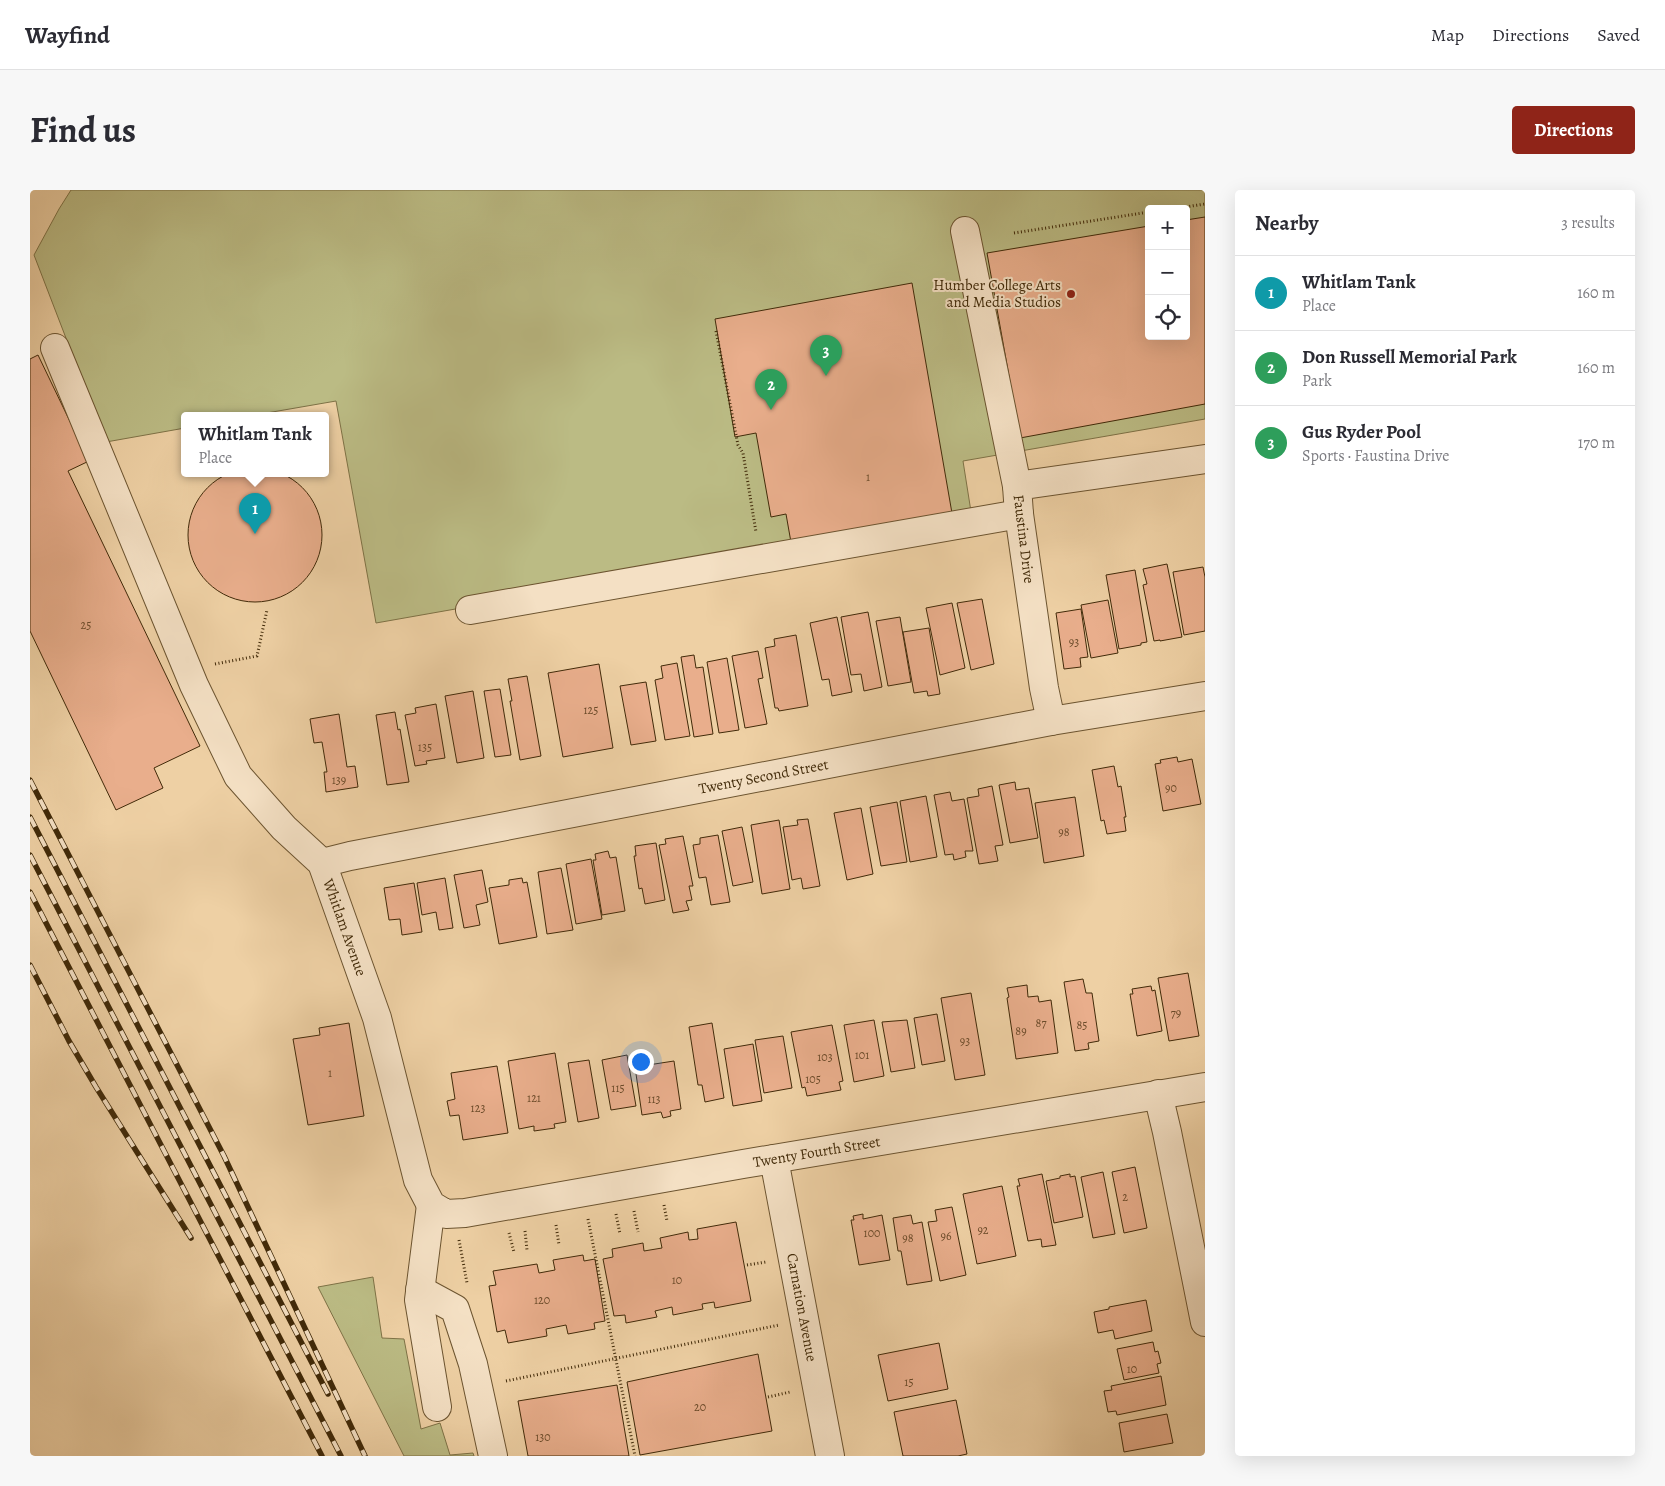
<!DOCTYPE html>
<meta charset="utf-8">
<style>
body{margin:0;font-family:Alegreya,serif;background:#f7f7f7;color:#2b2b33}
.controls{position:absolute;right:15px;top:15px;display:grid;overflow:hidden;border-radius:5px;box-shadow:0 5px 20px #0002}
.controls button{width:45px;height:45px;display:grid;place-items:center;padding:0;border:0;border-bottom:1px solid #e1e1e2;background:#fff;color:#2b2b33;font:25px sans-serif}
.you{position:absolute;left:610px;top:871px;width:18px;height:18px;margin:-12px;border:4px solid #fff;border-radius:50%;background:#1a73e8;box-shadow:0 0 0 8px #1a73e833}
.badge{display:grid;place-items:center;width:32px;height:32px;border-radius:50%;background:#8f2418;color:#fff;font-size:16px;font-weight:700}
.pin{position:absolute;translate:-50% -41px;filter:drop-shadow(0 1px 2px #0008)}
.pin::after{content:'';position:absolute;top:26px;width:18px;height:15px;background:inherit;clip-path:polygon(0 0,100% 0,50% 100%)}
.popup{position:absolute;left:151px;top:222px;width:148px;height:65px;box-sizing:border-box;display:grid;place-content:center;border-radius:5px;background:#fff;filter:drop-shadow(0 1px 4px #0005);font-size:16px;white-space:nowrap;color:#7c7c81}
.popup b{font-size:19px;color:#2b2b33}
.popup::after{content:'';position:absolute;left:50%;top:100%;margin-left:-10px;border:10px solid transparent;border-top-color:#fff}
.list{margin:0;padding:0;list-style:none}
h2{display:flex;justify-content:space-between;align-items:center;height:65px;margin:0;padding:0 20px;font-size:21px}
h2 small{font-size:16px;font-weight:400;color:#7c7c81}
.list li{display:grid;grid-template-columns:32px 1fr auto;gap:15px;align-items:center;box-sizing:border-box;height:75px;padding:0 20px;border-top:1px solid #e1e1e2}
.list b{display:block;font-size:19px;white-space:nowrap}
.list p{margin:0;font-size:16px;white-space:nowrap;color:#7c7c81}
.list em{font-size:16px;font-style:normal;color:#7c7c81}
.icon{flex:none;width:28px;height:28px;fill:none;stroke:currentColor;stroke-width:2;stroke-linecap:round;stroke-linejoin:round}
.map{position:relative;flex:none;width:1175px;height:1266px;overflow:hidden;border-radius:5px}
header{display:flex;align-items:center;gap:30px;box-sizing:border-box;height:70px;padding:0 25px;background:#fff;border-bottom:1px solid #e1e1e2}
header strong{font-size:24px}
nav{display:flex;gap:28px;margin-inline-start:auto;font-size:18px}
.intro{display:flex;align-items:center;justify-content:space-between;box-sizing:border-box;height:120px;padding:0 30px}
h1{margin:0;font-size:35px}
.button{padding:12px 22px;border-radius:5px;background:#8f2418;color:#fff;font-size:18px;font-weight:700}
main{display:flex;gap:30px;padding:0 30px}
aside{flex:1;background:#fff;border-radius:5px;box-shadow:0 5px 20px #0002}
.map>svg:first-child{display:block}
</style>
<header>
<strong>Wayfind</strong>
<nav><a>Map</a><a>Directions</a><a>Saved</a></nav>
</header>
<div class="intro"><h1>Find us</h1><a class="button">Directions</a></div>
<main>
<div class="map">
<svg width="1175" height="1266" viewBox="0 0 1175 1266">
<rect width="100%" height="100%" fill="#eed0a4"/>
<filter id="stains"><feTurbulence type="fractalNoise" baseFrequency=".004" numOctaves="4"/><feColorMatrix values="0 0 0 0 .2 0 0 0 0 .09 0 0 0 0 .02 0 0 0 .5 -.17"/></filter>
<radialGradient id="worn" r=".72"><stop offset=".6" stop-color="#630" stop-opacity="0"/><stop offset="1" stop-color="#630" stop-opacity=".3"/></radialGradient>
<g fill="#bbbb84" stroke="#7e7246" fill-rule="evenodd">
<path d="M41,0H1175V229L933,271L942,328L346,433L306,211L225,225H155V238L76,252L4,65L29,19ZM1119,19H1156V146H1119Z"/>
<polygon points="343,1087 352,1148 374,1149 391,1239 410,1233 420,1265 443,1263 444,1266 374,1266 288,1097"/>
</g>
<g fill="#e9ae8c" stroke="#412a09">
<polygon points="1175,27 1175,214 990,248 957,63 1119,36 1119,146 1156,146 1156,30"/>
<polygon points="882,93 923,329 762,358 756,324 741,327 726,243 705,247 685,129"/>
<polygon points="8,165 59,271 38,281 170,556 124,578 133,598 86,620 0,441 0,169"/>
<circle cx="225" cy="345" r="67"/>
<polygon points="1137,374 1152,447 1130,451 1130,450 1124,451 1113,395 1117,394 1113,379"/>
<polygon points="1173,377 1175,387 1175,441 1154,445 1143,382"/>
<polygon points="1105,380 1117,452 1111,453 1111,455 1089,459 1076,385"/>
<polygon points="952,409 964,474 941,480 927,413"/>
<polygon points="1078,410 1088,463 1061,468 1051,415"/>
<polygon points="922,413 935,478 910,485 896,418"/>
<polygon points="1051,419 1058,467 1050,468 1051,477 1034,479 1026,423"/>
<polygon points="838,422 852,497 834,501 831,484 821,485 811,427"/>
<polygon points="807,427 822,502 802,506 799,489 792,490 780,433"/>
<polygon points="870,427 881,492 858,496 846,431"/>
<polygon points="899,438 910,504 898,506 897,501 884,503 873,442"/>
<polygon points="766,445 778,516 749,521 748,518 745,518 735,458 745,456 744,449"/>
<polygon points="728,461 733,488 728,489 737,534 715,538 702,466"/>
<polygon points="664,465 666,478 673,477 683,544 664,547 651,467"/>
<polygon points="697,468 709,540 689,543 677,472"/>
<polygon points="647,473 660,546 635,550 625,490 633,488 631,476"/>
<polygon points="569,474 583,558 533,567 518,483"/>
<polygon points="497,486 511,566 490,570 480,511 482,511 478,489"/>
<polygon points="616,492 626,551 601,555 590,496"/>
<polygon points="470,499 481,565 465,567 454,501"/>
<polygon points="443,501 454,568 427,573 415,506"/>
<polygon points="406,514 415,568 396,571 397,574 385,576 375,525 386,523 385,518"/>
<polygon points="365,522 368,540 370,539 379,592 357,595 346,525"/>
<polygon points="309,524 317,577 325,576 328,597 296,602 294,582 297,582 292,552 284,553 280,529"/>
<polygon points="1147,567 1148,572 1162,569 1171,614 1133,621 1125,574 1131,573 1130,570"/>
<polygon points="1084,576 1088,597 1091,596 1096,627 1094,627 1096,641 1077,644 1074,630 1071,631 1062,580"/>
<polygon points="985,592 986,600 999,598 1008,648 980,653 969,595"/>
<polygon points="962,596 973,655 965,656 968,671 949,674 937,608 949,606 948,599"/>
<polygon points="920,602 922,611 934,609 943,661 935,661 936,667 924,670 923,664 915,665 904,605"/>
<polygon points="896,606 907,667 880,672 870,611"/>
<polygon points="1045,607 1054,666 1014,673 1005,613"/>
<polygon points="867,612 877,672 851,676 840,617"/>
<polygon points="831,618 843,684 817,690 804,623"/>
<polygon points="778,629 790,696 773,699 771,688 762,690 753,637 768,635 767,630"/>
<polygon points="749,630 760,699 732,704 721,635"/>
<polygon points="712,637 723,692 703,696 692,641"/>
<polygon points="688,645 700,712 681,715 676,687 669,688 663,655 670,654 670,648"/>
<polygon points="653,646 663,696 659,696 662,710 656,711 659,720 643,723 629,655 636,654 635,649"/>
<polygon points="626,653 635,710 615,714 612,698 609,699 604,666 606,666 605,656"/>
<polygon points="578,661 580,668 586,667 595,721 572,725 563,670 566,670 565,664"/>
<polygon points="561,669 572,729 546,734 536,674"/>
<polygon points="531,678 543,740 517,744 508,682"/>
<polygon points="452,680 458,712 446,715 450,735 434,738 424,685"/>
<polygon points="415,688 423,738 409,740 406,722 392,725 387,693"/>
<polygon points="492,688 493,693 497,692 507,747 469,754 459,698 479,695 479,690"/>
<polygon points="384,693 392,742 372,745 370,729 359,730 354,698"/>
<polygon points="1158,783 1169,846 1139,851 1128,788"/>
<polygon points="1053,789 1056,803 1062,803 1069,851 1058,853 1059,859 1045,861 1034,792"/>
<polygon points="997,795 998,807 1008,806 1009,812 1021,810 1028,863 986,869 977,808 979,807 977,798"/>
<polygon points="1121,796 1122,801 1125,800 1132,841 1107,846 1100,804 1103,804 1102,799"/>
<polygon points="941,803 955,885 925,890 911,808"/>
<polygon points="907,824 915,871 892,875 884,828"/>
<polygon points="844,830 854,886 824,892 814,835"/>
<polygon points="877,830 885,878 861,882 852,832"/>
<polygon points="319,833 334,926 278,935 263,849 290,845 289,838"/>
<polygon points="682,833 694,908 675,912 672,895 668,895 659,837"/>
<polygon points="802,835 813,891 809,892 811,900 777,906 775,897 772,898 761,842"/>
<polygon points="753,846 762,898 734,903 725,850"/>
<polygon points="723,854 732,911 703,916 694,859"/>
<polygon points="525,863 536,932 524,934 525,938 504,941 504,936 489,939 478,871"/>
<polygon points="597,865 606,916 581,920 572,870"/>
<polygon points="559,870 569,928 548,932 538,873"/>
<polygon points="644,871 651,919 640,921 641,926 633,928 631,922 612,925 605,877"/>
<polygon points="467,876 478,943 433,950 429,925 420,926 417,911 425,909 421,883"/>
<polygon points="1105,977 1117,1038 1094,1043 1082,982"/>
<polygon points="1073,982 1085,1044 1063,1048 1051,987"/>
<polygon points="1012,984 1026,1055 1012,1057 1011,1049 998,1051 987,996 990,996 988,989"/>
<polygon points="1040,984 1040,987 1045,986 1053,1027 1024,1033 1016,991 1030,988 1030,986"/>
<polygon points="972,996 986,1066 947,1074 933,1004"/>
<polygon points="922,1017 936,1085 910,1091 898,1032 907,1031 905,1020"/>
<polygon points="833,1024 833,1029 852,1025 860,1070 829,1075 821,1030 824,1030 823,1026"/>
<polygon points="881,1025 883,1034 892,1032 902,1091 877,1095 871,1061 868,1061 863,1028"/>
<polygon points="706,1032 721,1111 685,1118 684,1112 672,1114 673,1119 643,1125 642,1117 625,1121 627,1127 596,1133 595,1125 584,1126 573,1069 583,1067 582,1059 613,1053 614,1061 632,1058 630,1048 658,1042 659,1050 668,1049 667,1039"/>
<polygon points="553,1065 554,1071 565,1069 575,1131 564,1133 565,1139 538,1144 536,1135 516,1139 517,1146 478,1153 475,1140 467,1142 459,1096 466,1095 463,1081 507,1074 509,1083 525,1080 523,1070"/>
<polygon points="1116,1110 1122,1141 1085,1149 1083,1140 1068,1143 1064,1122 1079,1119 1079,1117"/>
<polygon points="1123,1152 1125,1162 1128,1161 1131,1173 1127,1174 1129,1183 1094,1190 1087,1159"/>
<polygon points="909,1153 918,1199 858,1211 848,1165"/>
<polygon points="728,1164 742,1241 610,1265 597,1192"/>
<polygon points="1131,1186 1136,1215 1087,1225 1086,1221 1078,1222 1074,1201 1082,1200 1081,1196"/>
<polygon points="587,1195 599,1266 498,1266 488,1211"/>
<polygon points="926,1210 937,1264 928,1266 873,1266 864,1222"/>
<polygon points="1137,1224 1143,1253 1094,1262 1089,1233"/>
</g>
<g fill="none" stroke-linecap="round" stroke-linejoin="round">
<defs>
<g id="minor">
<polyline points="935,41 987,296"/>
<path id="s1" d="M25,158L164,495L208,586L254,638L292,673L347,828L388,990L401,1015L416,1024L435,1023L713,974L1175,897"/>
<polyline points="440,420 989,324"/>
<polyline points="1021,531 1014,498 989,324 987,296 1175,269"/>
<path id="s2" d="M292,673L320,666L1021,531L1175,506"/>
<polyline points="1128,904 1137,942 1175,1132"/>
<path id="s3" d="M744,969L800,1266"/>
<polyline points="401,1015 389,1110 407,1217"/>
<polyline points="390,1100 425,1119 443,1174 463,1266"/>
</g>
</defs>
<use href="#minor" stroke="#6c5430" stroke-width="30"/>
<g stroke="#412a09" stroke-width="3" stroke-dasharray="1 2.5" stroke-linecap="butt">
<polyline points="1142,19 1175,14"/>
<polyline points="984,43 1119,22"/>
<polyline points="686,141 708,255 713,263 726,342"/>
<polyline points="185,474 227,466 237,420"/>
<polyline points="634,1015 637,1031"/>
<polyline points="604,1021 608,1042"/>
<polyline points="586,1024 590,1044"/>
<polyline points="558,1029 605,1266"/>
<polyline points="526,1035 529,1055"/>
<polyline points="495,1041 497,1060"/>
<polyline points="479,1043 484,1062"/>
<polyline points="429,1050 437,1093"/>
<polyline points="717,1075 736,1072"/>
<polyline points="476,1191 749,1135"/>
<polyline points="738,1207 760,1202"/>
</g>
<use href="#minor" stroke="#f4e0c4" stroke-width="28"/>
<defs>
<g id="rail">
<polyline points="0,590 194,966 335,1266"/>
<polyline points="0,627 298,1204"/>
<polyline points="0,665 311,1266"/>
<polyline points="0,702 292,1266"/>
<polyline points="0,775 39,851 66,897 161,1048"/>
</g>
</defs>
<use href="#rail" stroke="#412a09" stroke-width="5.5"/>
<use href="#rail" stroke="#f4e0c4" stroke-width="4" stroke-dasharray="11" stroke-linecap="butt"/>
</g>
<circle fill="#8f2418" stroke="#f4e0c4" stroke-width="2" cx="1041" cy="104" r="5"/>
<g text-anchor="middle" stroke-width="4" stroke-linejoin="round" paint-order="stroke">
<g font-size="12" fill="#6b4b2a">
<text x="838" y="291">1</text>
<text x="56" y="439">25</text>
<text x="1044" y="456">93</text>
<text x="561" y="524">125</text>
<text x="395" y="561">135</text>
<text x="309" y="594">139</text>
<text x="1141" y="602">90</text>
<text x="1034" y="646">98</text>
<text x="1146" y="827">79</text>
<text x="1011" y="837">87</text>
<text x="1052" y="839">85</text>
<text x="991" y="845">89</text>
<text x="935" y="855">93</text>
<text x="832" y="869">101</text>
<text x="795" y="871">103</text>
<text x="300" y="887">1</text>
<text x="783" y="893">105</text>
<text x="588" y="902">115</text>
<text x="504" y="912">121</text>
<text x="624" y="913">113</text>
<text x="448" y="922">123</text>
<text x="1095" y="1011">2</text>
<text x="953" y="1044">92</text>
<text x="842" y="1047">100</text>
<text x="916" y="1050">96</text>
<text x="878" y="1052">98</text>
<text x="647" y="1094">10</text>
<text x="512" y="1114">120</text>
<text x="1102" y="1183">10</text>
<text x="879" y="1196">15</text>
<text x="670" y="1221">20</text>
<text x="513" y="1251">130</text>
</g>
<g font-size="15" fill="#412a09" stroke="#f4e0c4" text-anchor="end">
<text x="1031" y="100">Humber College Arts<tspan x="1031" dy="17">and Media Studios</tspan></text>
</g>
<g font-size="15" fill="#412a09" stroke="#f4e0c4">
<text transform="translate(994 349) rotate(83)" y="5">Faustina Drive</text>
<text dy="5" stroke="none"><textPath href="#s2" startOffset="450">Twenty Second Street</textPath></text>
<text dy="5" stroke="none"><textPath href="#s1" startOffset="655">Whitlam Avenue</textPath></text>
<text dy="5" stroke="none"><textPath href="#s1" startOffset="1340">Twenty Fourth Street</textPath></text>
<text dy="5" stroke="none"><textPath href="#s3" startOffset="151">Carnation Avenue</textPath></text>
</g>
</g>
<rect width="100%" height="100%" filter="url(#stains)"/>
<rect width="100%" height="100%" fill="url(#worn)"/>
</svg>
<div class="controls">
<button>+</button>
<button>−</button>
<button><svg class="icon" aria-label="locate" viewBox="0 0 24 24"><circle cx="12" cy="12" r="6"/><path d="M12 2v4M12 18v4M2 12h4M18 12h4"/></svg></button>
</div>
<div class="you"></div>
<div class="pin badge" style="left:225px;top:344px;background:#0f9aa8">1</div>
<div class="popup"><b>Whitlam Tank</b>Place</div>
<div class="pin badge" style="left:741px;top:220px;background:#2e9e5b">2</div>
<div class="pin badge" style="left:796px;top:186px;background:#2e9e5b">3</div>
</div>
<aside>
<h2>Nearby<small>3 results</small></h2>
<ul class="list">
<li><span class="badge" style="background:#0f9aa8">1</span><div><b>Whitlam Tank</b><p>Place</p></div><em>160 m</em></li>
<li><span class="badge" style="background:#2e9e5b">2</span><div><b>Don Russell Memorial Park</b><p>Park</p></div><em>160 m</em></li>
<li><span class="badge" style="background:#2e9e5b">3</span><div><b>Gus Ryder Pool</b><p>Sports · Faustina Drive</p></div><em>170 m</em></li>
</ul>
</aside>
</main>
